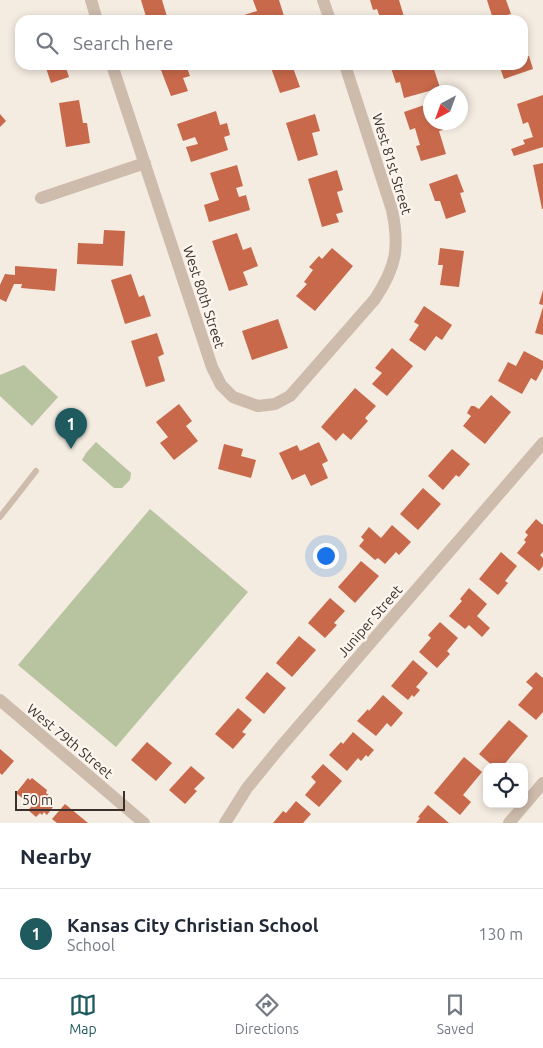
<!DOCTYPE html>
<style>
body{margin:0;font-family:Ubuntu,sans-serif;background:#f2f2f3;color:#1f2937}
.controls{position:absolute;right:15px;bottom:15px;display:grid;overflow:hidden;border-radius:10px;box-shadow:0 2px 8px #0003}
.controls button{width:45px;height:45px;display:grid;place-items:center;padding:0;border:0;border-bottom:1px solid #e0e1e3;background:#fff;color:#1f2937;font:25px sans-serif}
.compass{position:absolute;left:423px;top:85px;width:45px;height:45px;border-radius:50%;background:#fff;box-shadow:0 2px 8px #0003;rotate:221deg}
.scale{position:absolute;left:15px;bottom:12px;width:110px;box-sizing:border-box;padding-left:5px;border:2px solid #3b302b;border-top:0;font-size:14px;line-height:18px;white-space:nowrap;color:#3b302b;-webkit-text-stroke:4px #fbf5ee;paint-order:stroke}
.you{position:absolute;left:325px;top:555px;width:18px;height:18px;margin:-12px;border:4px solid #fff;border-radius:50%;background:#1a73e8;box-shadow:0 0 0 8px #1a73e833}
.badge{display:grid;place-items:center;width:32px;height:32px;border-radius:50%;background:#1f5a5e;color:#fff;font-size:16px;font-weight:700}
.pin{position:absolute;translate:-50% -41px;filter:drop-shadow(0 1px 2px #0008)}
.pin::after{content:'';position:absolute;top:26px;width:18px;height:15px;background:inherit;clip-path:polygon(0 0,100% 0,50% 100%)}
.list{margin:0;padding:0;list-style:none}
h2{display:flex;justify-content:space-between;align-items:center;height:65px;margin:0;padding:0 20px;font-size:21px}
h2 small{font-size:16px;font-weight:400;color:#747a83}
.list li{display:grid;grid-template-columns:32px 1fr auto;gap:15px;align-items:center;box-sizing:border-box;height:90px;padding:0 20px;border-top:1px solid #e0e1e3}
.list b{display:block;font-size:19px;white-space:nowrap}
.list p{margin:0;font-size:16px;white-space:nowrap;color:#747a83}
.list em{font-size:16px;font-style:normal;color:#747a83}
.icon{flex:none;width:28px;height:28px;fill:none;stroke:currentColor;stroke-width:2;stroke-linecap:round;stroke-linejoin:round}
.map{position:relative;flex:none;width:543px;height:823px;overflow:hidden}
.search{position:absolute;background:#fff;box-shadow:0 2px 8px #0003;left:15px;right:15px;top:15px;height:55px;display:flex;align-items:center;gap:12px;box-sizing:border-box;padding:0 18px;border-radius:15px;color:#747a83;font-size:19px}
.sheet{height:155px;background:#fff}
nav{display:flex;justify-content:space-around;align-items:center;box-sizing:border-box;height:70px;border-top:1px solid #e0e1e3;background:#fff;font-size:14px;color:#747a83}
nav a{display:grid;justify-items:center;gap:2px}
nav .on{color:#1f5a5e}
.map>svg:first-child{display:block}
</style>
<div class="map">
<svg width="543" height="823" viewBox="0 0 543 823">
<rect width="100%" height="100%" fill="#f4ebe1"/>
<g fill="#b8c4a0">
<polygon points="24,365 58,397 32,426 0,396 0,375"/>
<polygon points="96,442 131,473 130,480 122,488 114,488 82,460 86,453"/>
<polygon points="150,509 248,592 116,747 18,665"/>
</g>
<g fill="#c8694b">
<polygon points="141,0 162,0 168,20 147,20"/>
<polygon points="253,0 279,0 284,16 270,20 246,20 244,15 257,11"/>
<polygon points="370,0 399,0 405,20 381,20 377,9 373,10"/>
<polygon points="487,0 506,0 511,14 493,19"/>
<polygon points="523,54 524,57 529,56 533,69 504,79 499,65 523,65"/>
<polygon points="45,65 65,65 69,77 51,83"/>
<polygon points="159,65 186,65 190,76 183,78 188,91 171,96"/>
<polygon points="270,65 292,65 300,87 280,93"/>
<polygon points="390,65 415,65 417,70 433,66 440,88 404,98 400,82 396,83"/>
<polygon points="543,95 543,147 514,156 511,149 525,144 523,140 533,137 528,122 523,124 517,104"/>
<polygon points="79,100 83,123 87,123 90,143 66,147 59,103"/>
<polygon points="430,103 430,122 440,122 443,130 439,131 446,154 421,161 416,146 420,145 415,128 410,130 404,112"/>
<polygon points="216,111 220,125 227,123 230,135 224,137 228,150 191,162 186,147 198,144 195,137 183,141 177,124"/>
<polygon points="0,114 6,121 0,127"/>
<polygon points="315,114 320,131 312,133 318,155 298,161 286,123"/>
<polygon points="543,163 543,209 542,209 533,165"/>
<polygon points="237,165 243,186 236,188 239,197 246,195 250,210 209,222 204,205 219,200 210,173"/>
<polygon points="337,170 343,190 337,192 343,212 336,214 339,222 322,227 308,179"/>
<polygon points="457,174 464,192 460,193 466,212 446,219 440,201 435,201 429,184"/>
<polygon points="104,230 125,231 123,266 77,264 78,243 103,244"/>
<polygon points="237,233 243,250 251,247 258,266 243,272 248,285 229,291 212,241"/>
<polygon points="332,248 353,266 315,311 296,296 307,284 304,282 313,270 309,267 319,256 322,259"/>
<polygon points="440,248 464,251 459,287 440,285 443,265 438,265"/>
<polygon points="15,266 57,269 55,291 21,288 22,284 14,284 6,302 0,299 0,285 5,274 15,275"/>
<polygon points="131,274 139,297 144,295 151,316 125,324 111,280"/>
<polygon points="543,290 543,305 539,304"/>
<polygon points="424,306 452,325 442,340 436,336 425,351 409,340 419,325 414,322"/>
<polygon points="543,307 543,335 535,333"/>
<polygon points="278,319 288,348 252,360 242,331"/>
<polygon points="157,333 164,354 158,357 165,381 146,387 131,341"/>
<polygon points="392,348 413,366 387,396 372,384 382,373 375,368"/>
<polygon points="524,351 543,361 543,368 536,381 531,378 522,394 498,381 508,362 516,366"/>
<polygon points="355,388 376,406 365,418 368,421 351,440 343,433 336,441 321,427"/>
<polygon points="491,395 511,412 485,444 463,426 471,416 467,413 471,406 474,406 479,409"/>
<polygon points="179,404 192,421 186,426 198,441 174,460 160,443 168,437 156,422"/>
<polygon points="319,442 328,461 322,464 328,478 311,486 305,474 292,480 279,453 297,445 300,451"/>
<polygon points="224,444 243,449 241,456 256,460 251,478 218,469"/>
<polygon points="452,449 470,464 459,477 456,475 443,490 428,476"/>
<polygon points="423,488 441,504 418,530 400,514"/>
<polygon points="536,519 543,525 543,552 540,555 543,558 543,566 539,571 517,553 526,542 524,540 528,535 525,532"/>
<polygon points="392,525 411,542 399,555 396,552 385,564 378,558 375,560 359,546 364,540 361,537 369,527 381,538"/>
<polygon points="501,552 517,566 505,581 508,583 498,595 479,579"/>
<polygon points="361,561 379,576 355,603 338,587"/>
<polygon points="469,588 487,604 477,616 490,628 482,637 469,625 465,629 449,616 462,601 460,599"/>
<polygon points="330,598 345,611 334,623 337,625 325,638 308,623"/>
<polygon points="440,622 458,638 447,651 450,654 437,668 419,652 431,638 428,635"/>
<polygon points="299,636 316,650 292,677 276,663"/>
<polygon points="413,660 428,673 416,687 420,690 414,697 412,695 408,700 391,686"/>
<polygon points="267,672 286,688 264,714 245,698"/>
<polygon points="536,672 543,678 543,712 536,720 518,705 533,688 526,682"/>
<polygon points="383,695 403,713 391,727 387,723 376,736 357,721 368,709 369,711"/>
<polygon points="238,708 252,720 242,732 246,734 233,749 215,734"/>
<polygon points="509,720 528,736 502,767 494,767 479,754"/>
<polygon points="353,732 374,750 368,757 366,755 361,761 358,758 347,771 329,755 341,742 343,744"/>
<polygon points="147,742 172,763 156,781 131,760"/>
<polygon points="0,749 14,761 2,775 0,773"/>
<polygon points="464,757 482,772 463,795 471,802 460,815 434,793"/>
<polygon points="323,764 342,781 319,807 305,795 316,782 311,777"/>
<polygon points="191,766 205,778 194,789 197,791 185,804 169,790"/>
<polygon points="28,778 30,780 32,778 47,790 46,793 50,796 49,799 53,803 51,806 53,807 47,815 44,812 42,815 40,813 36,817 28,810 32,806 16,793"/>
<polygon points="296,801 311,814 303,823 273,823 283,811 286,813"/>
<polygon points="65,804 88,823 57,823 52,819"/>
<polygon points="428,805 449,823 416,823 420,818 418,817"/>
</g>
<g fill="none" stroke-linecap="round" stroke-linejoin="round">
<polyline stroke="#cdbbac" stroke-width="6" points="0,517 36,471"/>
<g stroke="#cdbbac" stroke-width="12">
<polyline points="91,0 97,20"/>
<polyline points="323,0 330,20"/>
<path d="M112,65L212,367L221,385L233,397L258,406L275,404L290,396L375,299C396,267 400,248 392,210L345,65"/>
<polyline points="41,198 145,163"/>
<polyline points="225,823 247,788 278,750 543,443"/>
<polyline points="509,823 543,783"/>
</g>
<polyline stroke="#cdbbac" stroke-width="12" points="0,700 144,823"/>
</g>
<g text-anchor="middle" stroke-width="5" stroke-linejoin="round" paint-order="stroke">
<g font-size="14" fill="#3b302b" stroke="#fbf5ee">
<text transform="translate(392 164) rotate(73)" y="5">West 81st Street</text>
<text transform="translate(204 297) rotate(72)" y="5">West 80th Street</text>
<text transform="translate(370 621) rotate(-49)" y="5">Juniper Street</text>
<text transform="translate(70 741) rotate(40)" y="5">West 79th Street</text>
</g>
</g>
</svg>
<div class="controls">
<button><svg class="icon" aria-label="locate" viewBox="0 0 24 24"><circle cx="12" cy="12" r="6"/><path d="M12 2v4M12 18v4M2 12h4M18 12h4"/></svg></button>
</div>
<svg class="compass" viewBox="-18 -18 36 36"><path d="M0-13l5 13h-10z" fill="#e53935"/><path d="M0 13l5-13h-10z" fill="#747a83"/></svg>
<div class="scale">50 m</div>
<div class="you"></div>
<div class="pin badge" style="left:71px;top:449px">1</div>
<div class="search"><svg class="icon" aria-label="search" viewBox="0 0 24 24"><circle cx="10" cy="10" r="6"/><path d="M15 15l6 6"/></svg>Search here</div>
</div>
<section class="sheet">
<h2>Nearby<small></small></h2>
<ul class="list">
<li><span class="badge">1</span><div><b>Kansas City Christian School</b><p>School</p></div><em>130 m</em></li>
</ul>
</section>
<nav>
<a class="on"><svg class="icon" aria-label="map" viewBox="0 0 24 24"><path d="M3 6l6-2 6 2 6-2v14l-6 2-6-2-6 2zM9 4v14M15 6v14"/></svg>Map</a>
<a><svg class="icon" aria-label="directions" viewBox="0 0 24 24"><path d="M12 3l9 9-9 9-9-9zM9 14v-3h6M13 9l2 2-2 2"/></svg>Directions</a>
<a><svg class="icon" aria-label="saved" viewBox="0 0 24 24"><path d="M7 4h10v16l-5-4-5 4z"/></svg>Saved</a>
</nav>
